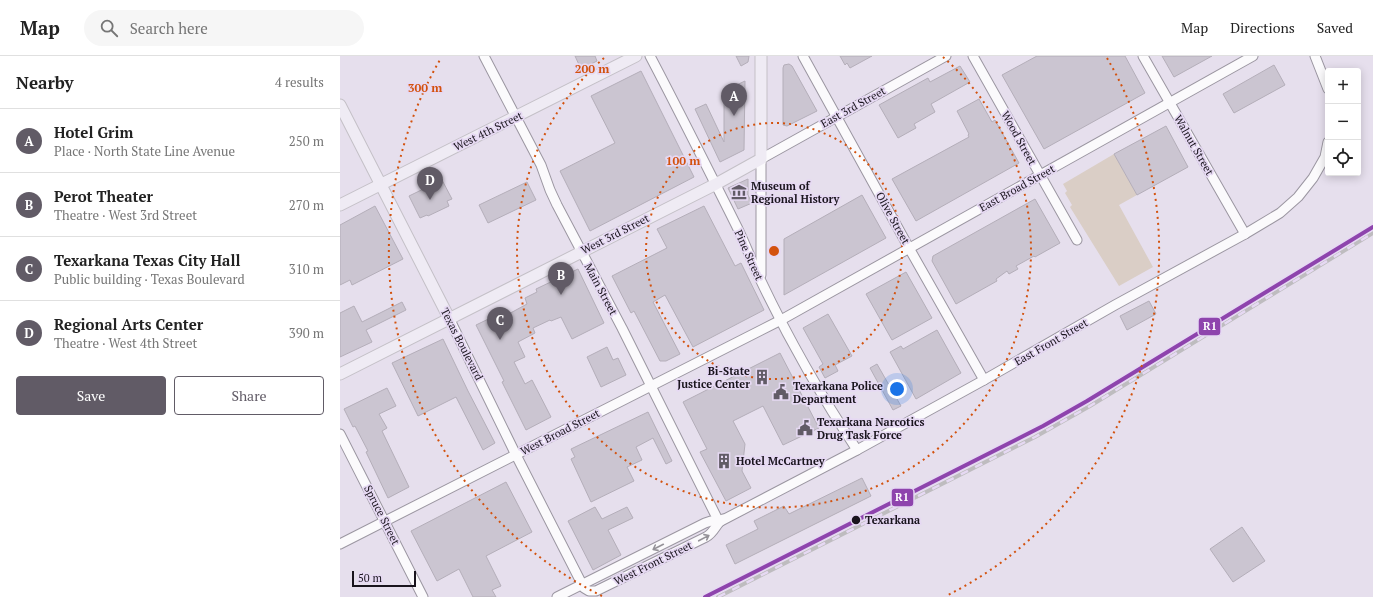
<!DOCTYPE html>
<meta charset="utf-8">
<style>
body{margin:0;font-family:"PT Serif",serif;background:#f6f6f6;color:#222}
.controls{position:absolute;right:12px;top:12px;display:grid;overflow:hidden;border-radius:4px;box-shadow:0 2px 10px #0003}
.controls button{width:36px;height:36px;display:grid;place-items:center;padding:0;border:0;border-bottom:1px solid #e0e0e0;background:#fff;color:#222;font:20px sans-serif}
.scale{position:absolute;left:12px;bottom:10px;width:64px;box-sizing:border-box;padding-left:4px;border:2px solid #19141d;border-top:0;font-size:11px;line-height:14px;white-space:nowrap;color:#19141d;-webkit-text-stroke:3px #e6d9f3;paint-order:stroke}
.you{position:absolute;left:557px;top:333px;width:14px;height:14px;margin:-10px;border:3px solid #fff;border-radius:50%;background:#1a73e8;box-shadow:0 0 0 6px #1a73e833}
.badge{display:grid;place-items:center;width:26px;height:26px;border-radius:50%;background:#615b66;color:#fff;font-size:13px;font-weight:700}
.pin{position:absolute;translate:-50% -33px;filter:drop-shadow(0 1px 2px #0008)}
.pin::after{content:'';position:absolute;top:21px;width:14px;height:12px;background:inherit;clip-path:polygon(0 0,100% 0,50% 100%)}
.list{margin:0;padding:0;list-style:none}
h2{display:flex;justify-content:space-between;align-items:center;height:52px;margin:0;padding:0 16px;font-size:17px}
h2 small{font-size:13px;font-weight:400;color:#767676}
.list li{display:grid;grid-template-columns:26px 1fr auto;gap:12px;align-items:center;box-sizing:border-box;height:64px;padding:0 16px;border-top:1px solid #e0e0e0}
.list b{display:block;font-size:15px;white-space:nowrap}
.list p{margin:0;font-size:13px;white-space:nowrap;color:#767676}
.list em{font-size:13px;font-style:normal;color:#767676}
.actions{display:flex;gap:8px;padding:12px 16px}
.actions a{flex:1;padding:9px 0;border:1px solid #615b66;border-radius:4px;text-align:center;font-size:14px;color:#615b66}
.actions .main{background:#615b66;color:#fff}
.icon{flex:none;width:22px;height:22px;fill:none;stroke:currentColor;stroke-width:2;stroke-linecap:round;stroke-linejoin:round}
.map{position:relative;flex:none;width:1033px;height:541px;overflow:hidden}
header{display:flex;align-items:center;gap:24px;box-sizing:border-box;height:56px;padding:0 20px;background:#fff;border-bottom:1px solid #e0e0e0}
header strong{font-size:19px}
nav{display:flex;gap:22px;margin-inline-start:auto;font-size:14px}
.search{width:280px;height:36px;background:#f6f6f6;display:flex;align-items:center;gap:10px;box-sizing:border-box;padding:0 14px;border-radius:22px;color:#767676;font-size:15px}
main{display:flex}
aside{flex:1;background:#fff}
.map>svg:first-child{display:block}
</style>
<header>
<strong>Map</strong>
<div class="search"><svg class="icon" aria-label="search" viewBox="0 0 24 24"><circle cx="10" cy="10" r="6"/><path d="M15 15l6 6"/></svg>Search here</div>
<nav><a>Map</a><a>Directions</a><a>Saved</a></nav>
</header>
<main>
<aside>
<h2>Nearby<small>4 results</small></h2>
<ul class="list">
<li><span class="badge">A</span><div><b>Hotel Grim</b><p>Place · North State Line Avenue</p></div><em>250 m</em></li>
<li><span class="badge">B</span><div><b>Perot Theater</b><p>Theatre · West 3rd Street</p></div><em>270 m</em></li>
<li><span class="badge">C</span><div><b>Texarkana Texas City Hall</b><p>Public building · Texas Boulevard</p></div><em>310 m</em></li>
<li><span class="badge">D</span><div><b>Regional Arts Center</b><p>Theatre · West 4th Street</p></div><em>390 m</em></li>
</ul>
<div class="actions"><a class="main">Save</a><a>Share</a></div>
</aside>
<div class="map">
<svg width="1033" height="541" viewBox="0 0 1033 541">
<rect width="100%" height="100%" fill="#e6dfed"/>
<polygon fill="#dacec6" points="774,98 797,139 779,149 813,211 779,230 730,151 732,149 725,137 727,135 723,128"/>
<g fill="#cbc5d1" stroke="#b4aeb9">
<polygon points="235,0 255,0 257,5 241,13"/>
<polygon points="396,0 409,0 408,6 401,10"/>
<polygon points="500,0 532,0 510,12 507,7 505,9"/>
<polygon points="697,0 785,0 805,37 704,93 662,19"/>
<polygon points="822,0 872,0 834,21"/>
<polygon points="449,8 452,10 477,55 447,70 443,69 443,12 444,9"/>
<polygon points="934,9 945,29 894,57 883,38"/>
<polygon points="620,10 630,26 591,48 595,56 574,68 576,72 558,82 539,49 588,22 590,26"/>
<polygon points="301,15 354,121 250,175 220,115 275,87 251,40"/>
<polygon points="405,25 404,94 380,106 355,53 366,48 384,86 384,35"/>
<polygon points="639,43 652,66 655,64 679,107 576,165 552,123 629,81 628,79 629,78 617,55"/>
<polygon points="826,70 848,111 797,139 774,98"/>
<polygon points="408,123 408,139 412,147 398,153 388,132"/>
<polygon points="102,124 112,143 107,145 109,150 88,160 87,159 80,162 69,140"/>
<polygon points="187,126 196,144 148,167 139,149"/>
<polygon points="522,139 546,182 444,239 444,183"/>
<polygon points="695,143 720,187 695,201 694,200 676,210 678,213 669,218 667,215 656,223 657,225 616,248 592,205 593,200"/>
<polygon points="35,150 63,203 12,229 10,224 0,229 0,169"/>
<polygon points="364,150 395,210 401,207 424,254 353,291 325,239 313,246 340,298 326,305 320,305 294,255 291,257 272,220 327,192 317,173"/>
<polygon points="238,213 264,267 232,283 221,261 211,265 210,264 193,272 195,277 178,286 185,301 174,306 185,328 192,324 211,361 186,374 162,326 164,325 136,269 163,256 165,260 187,248 185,242 197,236 196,233"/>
<polygon points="566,216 592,262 552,284 526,238"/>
<polygon points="809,245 816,258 787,274 780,260"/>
<polygon points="62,246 66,254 26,274 32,286 0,301 0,257 14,250 22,266"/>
<polygon points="488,258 512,300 495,309 498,315 485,322 479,311 483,308 463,272"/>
<polygon points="597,274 621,317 576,343 550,296 561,290 563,293"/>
<polygon points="103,283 128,335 155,387 143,394 116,341 78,360 52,307"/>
<polygon points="267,291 273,304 278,302 286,319 261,331 247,301"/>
<polygon points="440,297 479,372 443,389 423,350 393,365 405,388 402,415 411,432 386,445 360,396 367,393 343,346"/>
<polygon points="537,308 561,350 553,354 530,312"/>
<polygon points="47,332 56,350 39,358 47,372 42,375 69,431 48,442 26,396 28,395 15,370 13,371 4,353"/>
<polygon points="308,356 332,405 326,408 313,382 296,391 302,404 287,411 294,425 251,446 231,403 235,401 231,393"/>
<polygon points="522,422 531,440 395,508 386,489 418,473 414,465 444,450 449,458"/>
<polygon points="166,426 192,476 146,500 161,530 152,534 156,541 133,541 119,513 97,525 71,475"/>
<polygon points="255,451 262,463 287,451 293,462 268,474 281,499 253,514 228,465"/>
<polygon points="902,471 925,505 893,526 870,493"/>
</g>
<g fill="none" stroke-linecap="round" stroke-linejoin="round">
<defs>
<g id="minor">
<polyline points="144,0 201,109 210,134 217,149 282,272 379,466"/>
<path d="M310,0C340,57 369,115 398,173C406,190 413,208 421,225C449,284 481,340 517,394"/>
<polyline points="463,0 569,192 644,324"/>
<polyline points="633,0 737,184"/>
<polyline points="803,0 905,178"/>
<polyline points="975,0 988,33"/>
<polyline points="421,219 421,103 606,0"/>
<path d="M109,262L176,399L244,532L249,535H256L366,481C375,476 376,467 383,463"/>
<polyline points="0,378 83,541"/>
<polyline points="0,488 441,264 913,0"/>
<polyline points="217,541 365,467 371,465 379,466 517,394 644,324 775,249 905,178 940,157 958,141 973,122 985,101 988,86"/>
</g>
<g id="major">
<polyline points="0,49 109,262"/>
<polyline points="0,149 296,0"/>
<polyline points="0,318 376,128 421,103 421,0"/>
</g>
</defs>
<use href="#minor" stroke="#9b96a1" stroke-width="11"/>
<use href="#major" stroke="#c4c0c7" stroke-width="13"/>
<use href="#minor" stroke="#fbfafc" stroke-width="9"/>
<use href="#major" stroke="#efebf4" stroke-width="11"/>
<defs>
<polyline id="rail" points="378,541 695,381 750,350 1033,177"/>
</defs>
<use href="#rail" stroke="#bebcbf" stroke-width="4"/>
<use href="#rail" stroke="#e6d9f3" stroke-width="2.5" stroke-dasharray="8" stroke-linecap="butt"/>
<defs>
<polyline id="rail-1" points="365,541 703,370 747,345 1033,171"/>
</defs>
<use href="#rail-1" stroke="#e6d9f3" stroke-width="7"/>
<use href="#rail-1" stroke="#8e44ad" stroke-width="4"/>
</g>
<defs><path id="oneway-shaft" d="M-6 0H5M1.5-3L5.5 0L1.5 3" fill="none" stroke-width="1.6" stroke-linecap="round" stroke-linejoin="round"/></defs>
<g stroke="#959298">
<use href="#oneway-shaft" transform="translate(364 482) rotate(-28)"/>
<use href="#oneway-shaft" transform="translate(318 491) rotate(153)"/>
</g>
<g fill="none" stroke="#d3520e" stroke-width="2" stroke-dasharray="2 4">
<circle cx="434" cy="195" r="128"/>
<path d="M603 1A257 257 0 1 1 265 1"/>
<path d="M262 540A385 385 0 0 1 101 2M767 2A385 385 0 0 1 606 540"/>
</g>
<defs>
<symbol id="museum-bare" viewBox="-9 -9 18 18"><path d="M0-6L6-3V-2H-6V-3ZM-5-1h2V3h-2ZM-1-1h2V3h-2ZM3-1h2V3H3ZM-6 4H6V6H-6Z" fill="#615b66" stroke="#e6d9f3" stroke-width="2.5" paint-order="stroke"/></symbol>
<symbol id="building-bare" viewBox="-9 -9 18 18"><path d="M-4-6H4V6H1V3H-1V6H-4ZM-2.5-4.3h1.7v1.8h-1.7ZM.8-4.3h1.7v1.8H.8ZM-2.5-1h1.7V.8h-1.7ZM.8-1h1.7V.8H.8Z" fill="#615b66" stroke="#e6d9f3" stroke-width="2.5" paint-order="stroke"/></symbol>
<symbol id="civic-bare" viewBox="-9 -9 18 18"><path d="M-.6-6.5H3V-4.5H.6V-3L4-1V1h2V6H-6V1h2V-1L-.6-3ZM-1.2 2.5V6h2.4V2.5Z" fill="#615b66" stroke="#e6d9f3" stroke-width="2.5" paint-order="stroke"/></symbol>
</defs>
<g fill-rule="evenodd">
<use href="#museum-bare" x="388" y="125" width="22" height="22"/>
<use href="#building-bare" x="411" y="310" width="22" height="22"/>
<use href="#civic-bare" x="430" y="325" width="22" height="22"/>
<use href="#civic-bare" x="454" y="361" width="22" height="22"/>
<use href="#building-bare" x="373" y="394" width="22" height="22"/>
</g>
<circle fill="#19141d" stroke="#e6d9f3" stroke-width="1.5" cx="516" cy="464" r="5"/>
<g text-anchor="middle" stroke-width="3.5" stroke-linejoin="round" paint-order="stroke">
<g font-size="11" fill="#19141d" stroke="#e6d9f3">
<text transform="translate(513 51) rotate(-29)" y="4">East 3rd Street</text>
<text transform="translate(148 75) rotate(-26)" y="4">West 4th Street</text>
<text transform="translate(679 82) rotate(61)" y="4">Wood Street</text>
<text transform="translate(854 89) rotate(60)" y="4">Walnut Street</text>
<text transform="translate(677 132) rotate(-29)" y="4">East Broad Street</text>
<text transform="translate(553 162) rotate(61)" y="4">Olive Street</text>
<text transform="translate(275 178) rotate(-27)" y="4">West 3rd Street</text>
<text transform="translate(409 199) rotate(66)" y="4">Pine Street</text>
<text transform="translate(261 233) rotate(62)" y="4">Main Street</text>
<text transform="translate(711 286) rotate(-30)" y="4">East Front Street</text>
<text transform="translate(122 288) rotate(63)" y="4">Texas Boulevard</text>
<text transform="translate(220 376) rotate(-27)" y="4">West Broad Street</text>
<text transform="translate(42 459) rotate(63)" y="4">Spruce Street</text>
<text transform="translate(313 507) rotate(-26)" y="4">West Front Street</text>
</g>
<g font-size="11" font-weight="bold" fill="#19141d" stroke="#e6d9f3" text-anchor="start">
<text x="411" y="134">Museum of<tspan x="411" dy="13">Regional History</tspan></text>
<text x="410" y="319" text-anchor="end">Bi-State<tspan x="410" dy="13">Justice Center</tspan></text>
<text x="453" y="334">Texarkana Police<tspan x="453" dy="13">Department</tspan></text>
<text x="477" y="370">Texarkana Narcotics<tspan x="477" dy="13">Drug Task Force</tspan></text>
<text x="396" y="409">Hotel McCartney</text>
</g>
<g font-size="11" font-weight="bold" fill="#19141d" stroke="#e6d9f3" text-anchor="start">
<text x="525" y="468">Texarkana</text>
</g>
</g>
<circle cx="434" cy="195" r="6" fill="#d3520e" stroke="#e6d9f3" stroke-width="2"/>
<g font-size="12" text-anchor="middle" font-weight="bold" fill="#d3520e" stroke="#e6d9f3" stroke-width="3.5" stroke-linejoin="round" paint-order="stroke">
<text x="252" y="17">200 m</text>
<text x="85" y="36">300 m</text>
<text x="343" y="109">100 m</text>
</g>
<g stroke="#e6d9f3" stroke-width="1.5">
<rect x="858" y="261" width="23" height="19" rx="4" fill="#8e44ad"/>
<rect x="551" y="432" width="23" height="19" rx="4" fill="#8e44ad"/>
</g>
<g font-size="11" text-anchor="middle" font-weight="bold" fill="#fff">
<text x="870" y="274">R1</text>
<text x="562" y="445">R1</text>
</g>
</svg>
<div class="controls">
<button>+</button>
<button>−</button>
<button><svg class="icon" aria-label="locate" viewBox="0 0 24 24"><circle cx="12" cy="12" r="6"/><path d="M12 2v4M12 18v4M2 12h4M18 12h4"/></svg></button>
</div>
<div class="scale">50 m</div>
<div class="you"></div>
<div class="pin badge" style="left:394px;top:60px">A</div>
<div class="pin badge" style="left:221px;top:239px">B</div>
<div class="pin badge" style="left:160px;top:284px">C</div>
<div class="pin badge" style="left:90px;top:144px">D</div>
</div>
</main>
